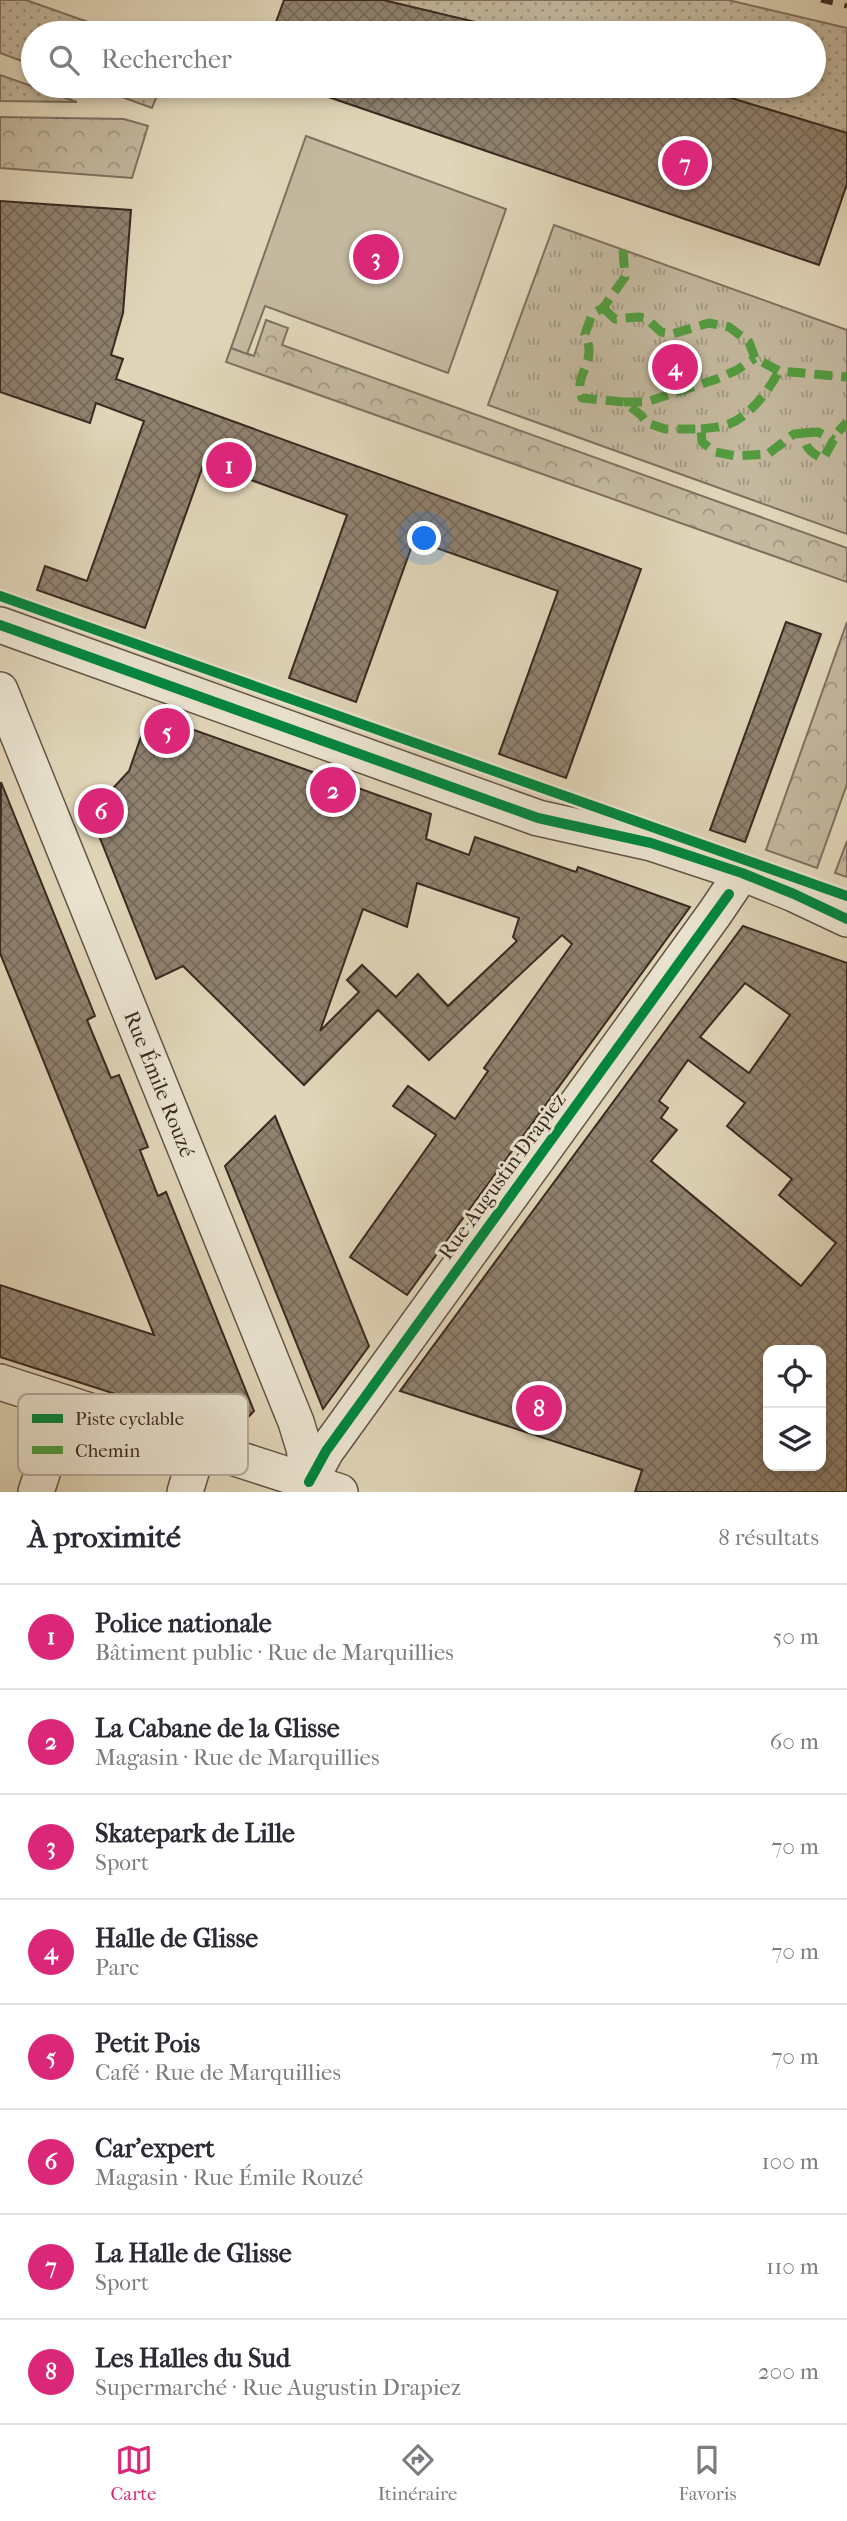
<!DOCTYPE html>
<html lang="fr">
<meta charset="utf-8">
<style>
body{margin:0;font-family:"IM FELL French Canon",serif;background:#f7f7f7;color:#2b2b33}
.controls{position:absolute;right:21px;bottom:21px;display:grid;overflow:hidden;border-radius:14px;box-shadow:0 4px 10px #0003}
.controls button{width:63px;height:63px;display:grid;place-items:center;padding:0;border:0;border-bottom:2px solid #e1e1e2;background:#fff;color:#2b2b33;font:35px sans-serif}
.you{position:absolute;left:425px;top:539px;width:24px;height:24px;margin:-18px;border:5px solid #fff;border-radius:50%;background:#1a73e8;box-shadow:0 0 0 10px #1a73e833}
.badge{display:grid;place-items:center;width:46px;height:46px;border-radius:50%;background:#db2777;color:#fff;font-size:23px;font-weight:700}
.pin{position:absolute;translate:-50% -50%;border:4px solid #fff;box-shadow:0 2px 7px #0006}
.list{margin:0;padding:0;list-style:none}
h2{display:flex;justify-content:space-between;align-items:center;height:91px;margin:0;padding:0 28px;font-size:30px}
h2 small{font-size:23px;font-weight:400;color:#7c7c81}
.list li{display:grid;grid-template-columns:46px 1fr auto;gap:21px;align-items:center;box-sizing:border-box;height:105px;padding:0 28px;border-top:2px solid #e1e1e2}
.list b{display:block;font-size:26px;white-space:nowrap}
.list p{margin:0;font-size:23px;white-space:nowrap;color:#7c7c81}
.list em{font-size:23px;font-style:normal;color:#7c7c81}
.icon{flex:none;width:38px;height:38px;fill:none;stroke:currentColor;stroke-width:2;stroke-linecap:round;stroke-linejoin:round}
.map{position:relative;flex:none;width:847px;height:1492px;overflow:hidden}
.search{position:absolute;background:#fff;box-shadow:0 4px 10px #0003;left:21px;right:21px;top:21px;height:77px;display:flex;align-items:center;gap:18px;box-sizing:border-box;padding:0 24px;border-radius:38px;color:#7c7c81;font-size:26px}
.sheet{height:931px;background:#fff}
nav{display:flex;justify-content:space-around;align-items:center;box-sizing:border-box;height:98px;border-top:2px solid #e1e1e2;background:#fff;font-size:19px;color:#7c7c81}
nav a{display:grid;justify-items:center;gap:4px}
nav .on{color:#db2777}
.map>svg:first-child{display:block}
</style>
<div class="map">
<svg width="847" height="1492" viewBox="0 0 847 1492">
<defs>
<pattern id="grass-dots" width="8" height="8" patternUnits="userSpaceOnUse" patternTransform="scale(1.75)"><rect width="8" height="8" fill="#c4b89e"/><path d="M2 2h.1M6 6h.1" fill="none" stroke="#a09680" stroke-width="1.8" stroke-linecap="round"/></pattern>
<pattern id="forest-crowns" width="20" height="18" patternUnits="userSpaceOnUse" patternTransform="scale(1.75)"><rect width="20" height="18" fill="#c4b89e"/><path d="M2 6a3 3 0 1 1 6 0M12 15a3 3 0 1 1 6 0" fill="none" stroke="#a09680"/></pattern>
<pattern id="park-tufts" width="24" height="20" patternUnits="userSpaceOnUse" patternTransform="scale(1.75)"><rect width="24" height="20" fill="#c4b89e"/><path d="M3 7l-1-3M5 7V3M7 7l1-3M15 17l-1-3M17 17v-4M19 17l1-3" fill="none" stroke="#a09680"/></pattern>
<pattern id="building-cross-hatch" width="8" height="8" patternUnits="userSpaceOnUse" patternTransform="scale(1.75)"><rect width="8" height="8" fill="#90826f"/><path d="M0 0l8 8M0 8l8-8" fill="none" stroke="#776a5b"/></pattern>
</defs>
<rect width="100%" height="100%" fill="#e0d5b8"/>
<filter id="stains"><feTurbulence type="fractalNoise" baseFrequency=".00286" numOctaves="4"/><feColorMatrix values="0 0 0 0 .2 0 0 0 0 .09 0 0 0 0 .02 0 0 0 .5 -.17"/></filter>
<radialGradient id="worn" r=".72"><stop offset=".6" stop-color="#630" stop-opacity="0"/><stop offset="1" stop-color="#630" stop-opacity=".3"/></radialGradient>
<g fill="url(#grass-dots)" stroke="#7e705f" stroke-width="2">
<polygon points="0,0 26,0 119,33 33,33 33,65 0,53"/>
<polygon points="383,0 728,0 847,28 847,133 691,86 814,86 814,33 517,33"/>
<polygon points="0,75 77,102 0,101"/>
<polygon points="92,86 161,86 152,108"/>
</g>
<g fill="url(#forest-crowns)" stroke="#7e705f" stroke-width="2">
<polygon points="0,117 124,119 148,126 132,178 0,168"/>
<polygon points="266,320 288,328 282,345 847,548 847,582 226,362 231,348 254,356"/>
<polygon points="847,622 847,784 817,868 766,850"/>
<polygon points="847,841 847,877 835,873"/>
</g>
<polygon fill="url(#park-tufts)" stroke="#7e705f" stroke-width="2" points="554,225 847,330 847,534 488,405"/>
<polygon fill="#c4b89e" stroke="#7e705f" stroke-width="2" points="306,136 506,209 448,373 265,306 247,354 231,348"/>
<g fill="url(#building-cross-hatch)" stroke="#392920" stroke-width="2" fill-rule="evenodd">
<polygon points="284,0 383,0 484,24 483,33 272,33"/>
<polygon points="309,86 691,86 847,133 847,184 819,265 308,90"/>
<polygon points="0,201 131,210 123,313 111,355 123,359 116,379 641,569 566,778 499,754 558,591 414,540 356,702 289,678 347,515 204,463 145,628 37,590 45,566 87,581 144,421 96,403 90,423 0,392"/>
<polygon points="786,622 821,634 745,842 710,830"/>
<path d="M149,714L431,814L426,839L469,855L475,837L576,872L578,867L690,907L407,1295L350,1257L436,1135L393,1106L408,1086L455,1119L488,1071L484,1068L572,944L562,935L429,1060L378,1010L304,1085L183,966L156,979L90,813L129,771ZM417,883L519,918L513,937L517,941L448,1006L418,974L396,997L362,965L347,980L359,992L320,1031L363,909L407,927Z"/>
<polygon points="1,782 95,1016 87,1020 111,1078 119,1075 148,1147 140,1150 158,1196 166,1192 254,1411 234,1432 0,1357 0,1285 154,1335 0,953"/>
<path d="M743,926L847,963V1492H635L642,1470L400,1391ZM745,983L790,1015L749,1073L700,1037ZM688,1060L745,1103L727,1126L792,1179L779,1195L836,1243L801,1286L651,1161L677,1130L661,1118L668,1108L659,1101ZM768,1350H821V1466H768Z"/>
<polygon points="275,1116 369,1346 323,1409 225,1166"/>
</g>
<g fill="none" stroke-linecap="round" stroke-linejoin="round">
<defs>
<g id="minor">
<polyline points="0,625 538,818 651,843 742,873 794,894 847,919"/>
<path id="s1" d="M0,690L296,1422L304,1448L309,1482"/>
<polyline points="0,1382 340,1492"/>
<polyline points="309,1482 326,1451 715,913 742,873"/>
<polyline points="36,1492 65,1403"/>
<polyline points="185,1492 199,1446"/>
</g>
</defs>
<use href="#minor" stroke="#635446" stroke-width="38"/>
<use href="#minor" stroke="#ebe4d1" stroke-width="35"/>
<polyline stroke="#392920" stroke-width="5" stroke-dasharray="12 12" stroke-linecap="butt" points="821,0 847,6"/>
<g stroke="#529c3f" stroke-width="9" stroke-dasharray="18 9" stroke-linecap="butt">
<path d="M623,250L625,277L603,308L592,314L585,334C599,364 572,373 582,398L624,402L641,415L647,423L665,429H701L702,442L715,452L736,456L768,454L794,434L805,433C804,448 810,452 823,459L838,432L847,422"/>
<polyline points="603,308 615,319 638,317 646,318 661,332 672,334 709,323 729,327 749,342 755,358 779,371 847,377"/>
<polyline points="624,402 646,402 717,379 737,370 755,358"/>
<path d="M701,429C710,428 721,427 729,424C750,416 769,390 779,371"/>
<polyline points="805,433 818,432 834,440"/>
</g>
<defs>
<g id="cycleway">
<polyline points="0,596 847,896"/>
<polyline points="0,625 538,818 651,843 742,873 794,894 847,919"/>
<polyline points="309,1482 326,1451 729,894"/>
</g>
</defs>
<use href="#cycleway" stroke="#ebe4d1" stroke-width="15"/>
<use href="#cycleway" stroke="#00873e" stroke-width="10"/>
</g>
<g text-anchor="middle" stroke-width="6" stroke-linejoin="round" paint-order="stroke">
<g font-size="21" fill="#392920" stroke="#ebe4d1">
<text dy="7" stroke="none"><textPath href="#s1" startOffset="425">Rue Émile Rouzé</textPath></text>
<text transform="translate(502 1176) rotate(-54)" y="7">Rue Augustin Drapiez</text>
</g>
</g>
<rect x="18" y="1394" width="230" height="81" rx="10" fill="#ebe4d1" stroke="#b6ac9c" stroke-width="2"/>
<rect x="32" y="1414" width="31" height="9" fill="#00873e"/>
<rect x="32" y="1446" width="31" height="8" fill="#529c3f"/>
<g font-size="19" fill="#392920">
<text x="75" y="1425">Piste cyclable</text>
<text x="75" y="1457">Chemin</text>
</g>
<rect width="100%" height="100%" filter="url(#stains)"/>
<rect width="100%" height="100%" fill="url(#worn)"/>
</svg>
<div class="controls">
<button><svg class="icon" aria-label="locate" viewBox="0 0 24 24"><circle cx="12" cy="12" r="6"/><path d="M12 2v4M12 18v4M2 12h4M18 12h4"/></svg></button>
<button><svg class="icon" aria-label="layers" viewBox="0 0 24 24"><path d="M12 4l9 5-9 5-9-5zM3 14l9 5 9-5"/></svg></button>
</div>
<div class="you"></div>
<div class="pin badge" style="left:229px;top:465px">1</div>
<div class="pin badge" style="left:333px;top:790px">2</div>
<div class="pin badge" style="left:376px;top:257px">3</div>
<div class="pin badge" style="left:675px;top:367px">4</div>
<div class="pin badge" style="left:167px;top:731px">5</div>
<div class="pin badge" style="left:101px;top:811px">6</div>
<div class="pin badge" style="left:685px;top:163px">7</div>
<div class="pin badge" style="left:539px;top:1408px">8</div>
<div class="search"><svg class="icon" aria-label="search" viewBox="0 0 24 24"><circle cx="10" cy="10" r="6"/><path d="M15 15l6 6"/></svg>Rechercher</div>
</div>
<section class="sheet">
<h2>À proximité<small>8 résultats</small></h2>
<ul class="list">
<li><span class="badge">1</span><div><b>Police nationale</b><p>Bâtiment public · Rue de Marquillies</p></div><em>50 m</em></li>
<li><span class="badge">2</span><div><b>La Cabane de la Glisse</b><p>Magasin · Rue de Marquillies</p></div><em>60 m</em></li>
<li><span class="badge">3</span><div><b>Skatepark de Lille</b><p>Sport</p></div><em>70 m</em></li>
<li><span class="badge">4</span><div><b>Halle de Glisse</b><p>Parc</p></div><em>70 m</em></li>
<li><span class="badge">5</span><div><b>Petit Pois</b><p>Café · Rue de Marquillies</p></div><em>70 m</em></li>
<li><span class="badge">6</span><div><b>Car'expert</b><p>Magasin · Rue Émile Rouzé</p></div><em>100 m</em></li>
<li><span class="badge">7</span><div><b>La Halle de Glisse</b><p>Sport</p></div><em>110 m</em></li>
<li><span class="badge">8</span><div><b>Les Halles du Sud</b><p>Supermarché · Rue Augustin Drapiez</p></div><em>200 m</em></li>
</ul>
</section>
<nav>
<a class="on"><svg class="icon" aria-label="map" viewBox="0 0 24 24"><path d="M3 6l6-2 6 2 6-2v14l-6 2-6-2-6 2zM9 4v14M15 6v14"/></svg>Carte</a>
<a><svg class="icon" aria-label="directions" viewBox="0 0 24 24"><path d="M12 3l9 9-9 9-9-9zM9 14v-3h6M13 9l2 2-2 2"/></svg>Itinéraire</a>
<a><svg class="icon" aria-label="saved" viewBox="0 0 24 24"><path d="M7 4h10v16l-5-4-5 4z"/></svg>Favoris</a>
</nav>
